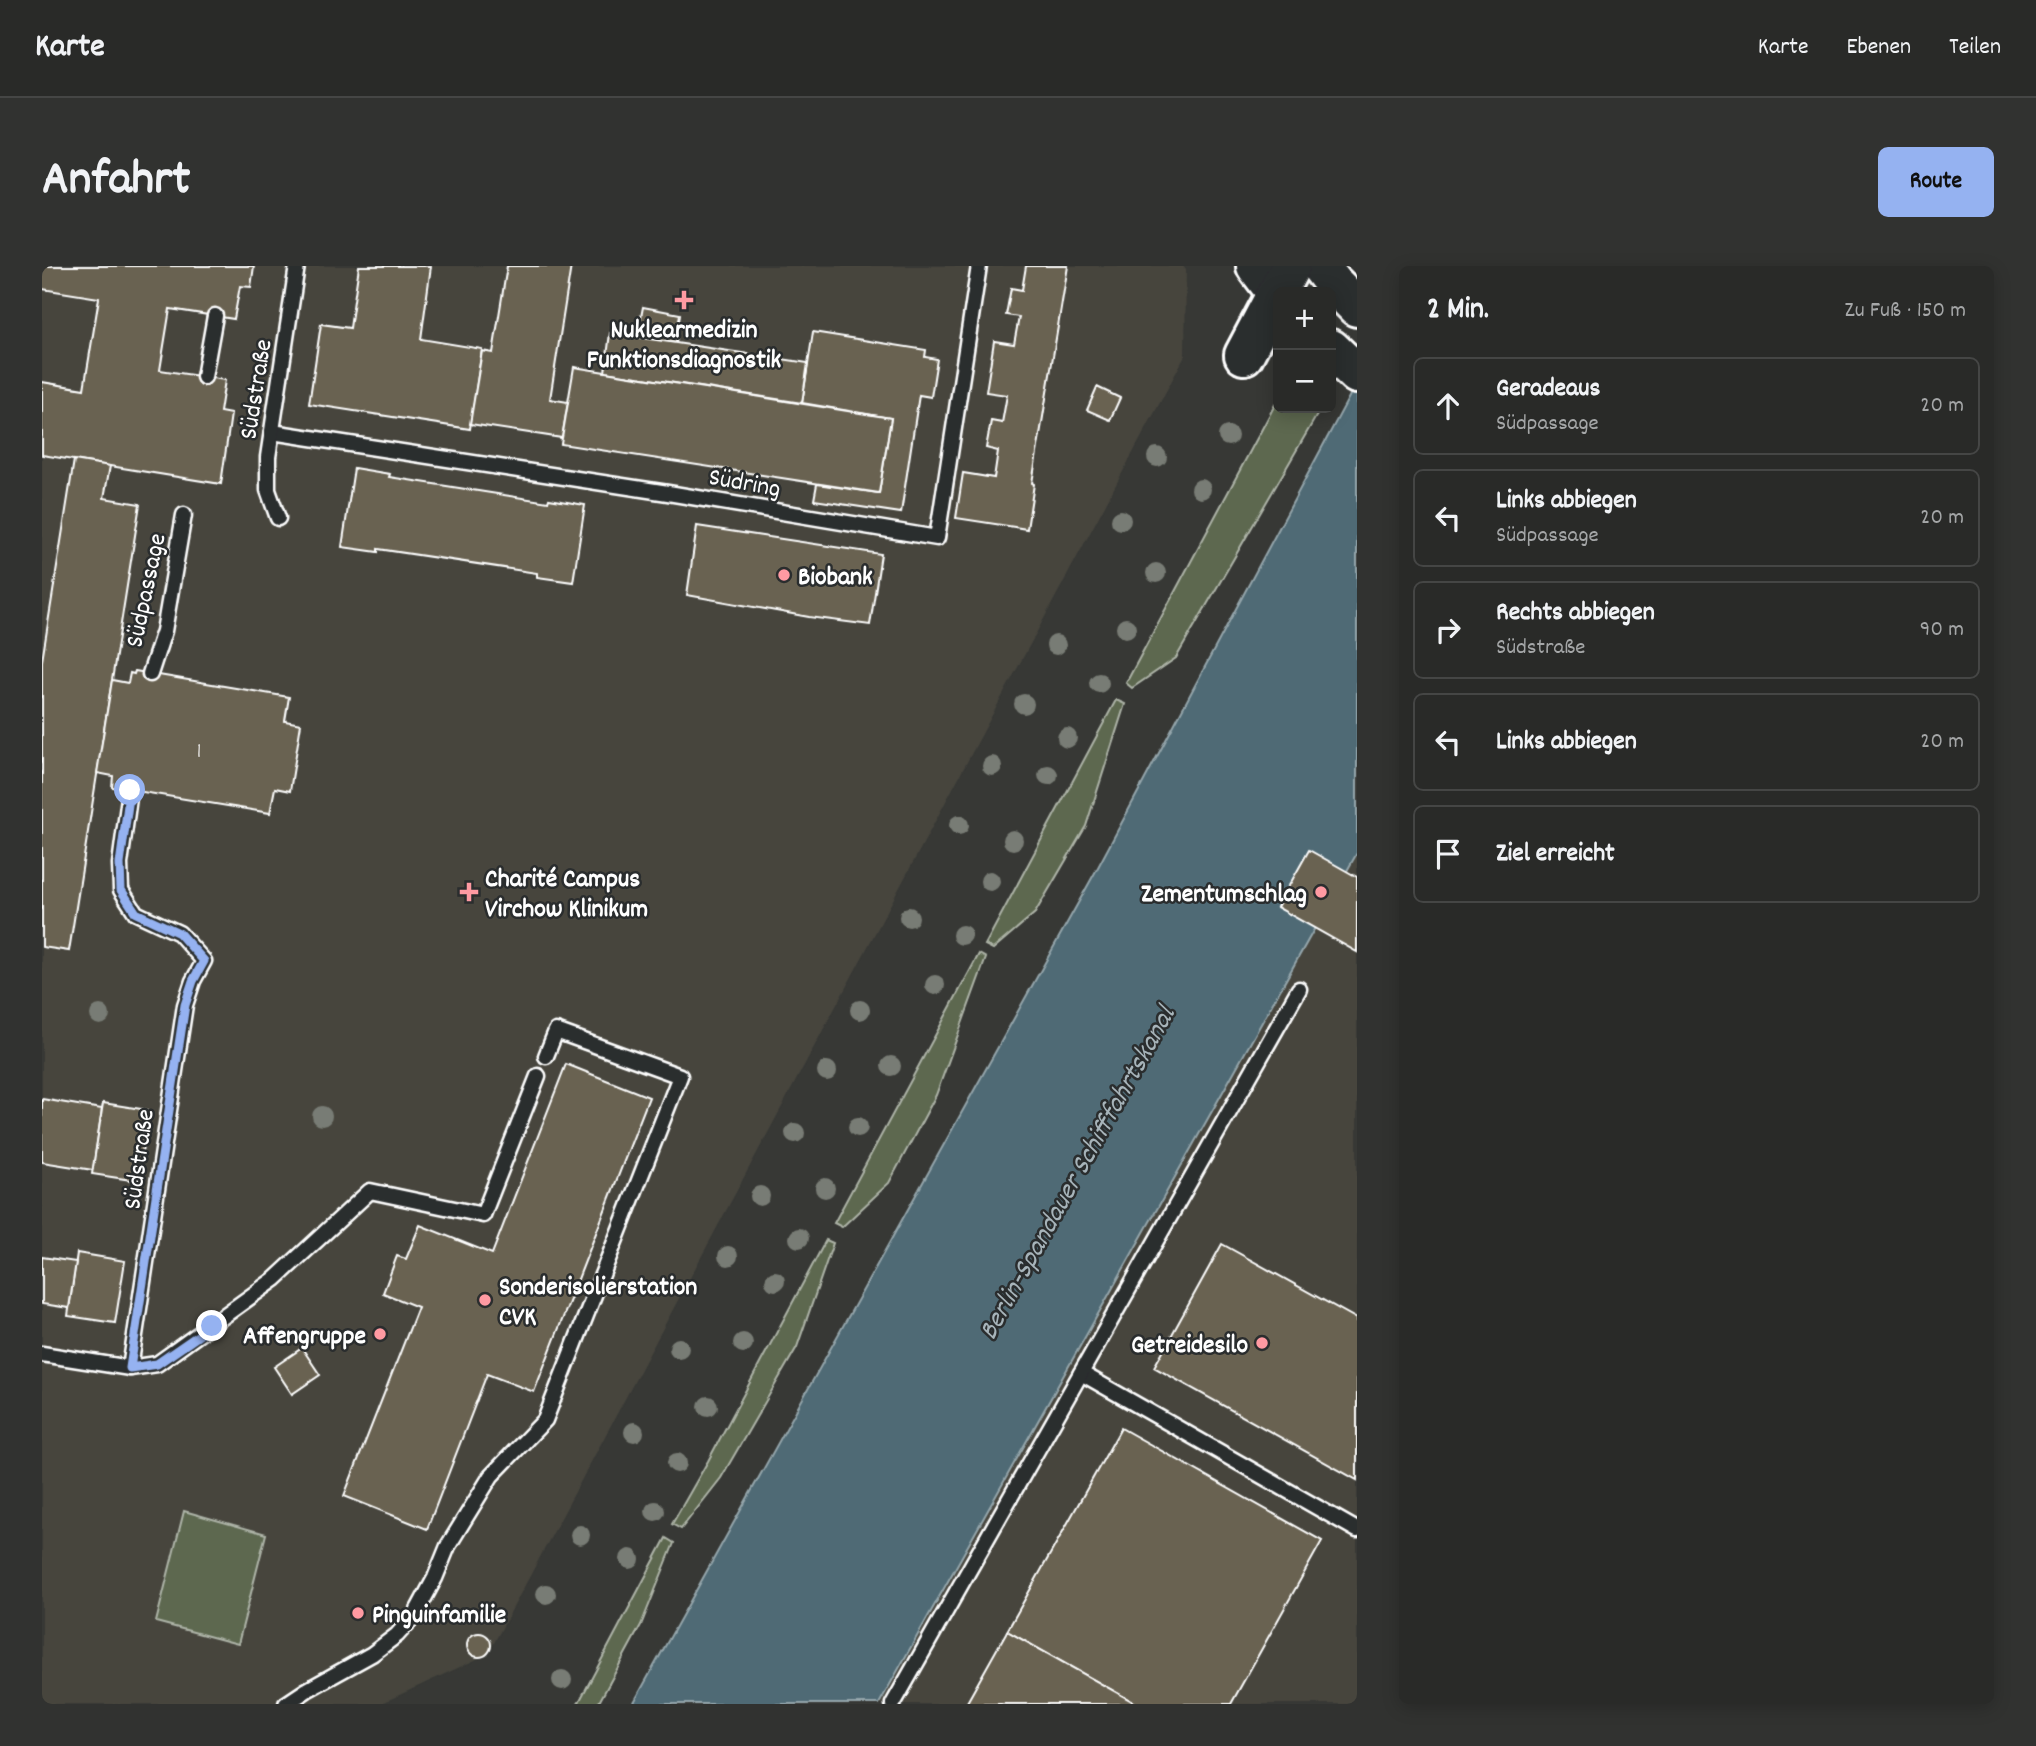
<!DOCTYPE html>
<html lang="de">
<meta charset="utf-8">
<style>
body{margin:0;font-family:Dekko,sans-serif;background:#313230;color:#f1f3f6}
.controls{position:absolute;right:21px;top:21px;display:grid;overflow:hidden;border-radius:10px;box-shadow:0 4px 18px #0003}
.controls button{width:63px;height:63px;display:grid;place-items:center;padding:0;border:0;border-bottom:2px solid #454645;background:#292a28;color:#f1f3f6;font:35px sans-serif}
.stop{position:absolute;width:21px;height:21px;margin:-16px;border:5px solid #95b2f1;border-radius:50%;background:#fff}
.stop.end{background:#95b2f1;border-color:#fff;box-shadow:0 2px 7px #0008}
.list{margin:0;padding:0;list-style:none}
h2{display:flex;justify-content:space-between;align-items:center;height:91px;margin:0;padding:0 28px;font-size:30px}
h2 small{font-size:23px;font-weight:400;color:#a5a7a8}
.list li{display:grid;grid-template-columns:46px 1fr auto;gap:21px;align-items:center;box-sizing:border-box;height:98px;margin:0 14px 14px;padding:0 14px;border:2px solid #454645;border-radius:10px}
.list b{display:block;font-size:26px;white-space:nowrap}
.list p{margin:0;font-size:23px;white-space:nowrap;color:#a5a7a8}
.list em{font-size:23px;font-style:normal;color:#a5a7a8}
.icon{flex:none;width:38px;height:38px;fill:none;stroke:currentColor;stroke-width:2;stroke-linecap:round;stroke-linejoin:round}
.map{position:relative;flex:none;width:1315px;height:1438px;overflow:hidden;border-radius:10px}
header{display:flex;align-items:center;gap:42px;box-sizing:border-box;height:98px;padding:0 35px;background:#292a28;border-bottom:2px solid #454645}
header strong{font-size:33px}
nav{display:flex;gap:38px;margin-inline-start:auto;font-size:24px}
.intro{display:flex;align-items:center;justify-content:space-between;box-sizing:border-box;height:168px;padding:0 42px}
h1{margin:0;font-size:49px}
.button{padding:18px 32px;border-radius:10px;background:#95b2f1;color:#111;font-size:24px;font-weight:700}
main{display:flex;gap:42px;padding:0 42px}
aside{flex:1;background:#292a28;border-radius:10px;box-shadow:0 4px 18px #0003}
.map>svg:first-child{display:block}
</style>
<header>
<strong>Karte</strong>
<nav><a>Karte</a><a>Ebenen</a><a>Teilen</a></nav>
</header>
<div class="intro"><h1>Anfahrt</h1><a class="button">Route</a></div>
<main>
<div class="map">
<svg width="1315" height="1438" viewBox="0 0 1315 1438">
<rect width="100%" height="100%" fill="#373835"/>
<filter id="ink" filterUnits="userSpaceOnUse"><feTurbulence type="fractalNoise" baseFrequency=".0143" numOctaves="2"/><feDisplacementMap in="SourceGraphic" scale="14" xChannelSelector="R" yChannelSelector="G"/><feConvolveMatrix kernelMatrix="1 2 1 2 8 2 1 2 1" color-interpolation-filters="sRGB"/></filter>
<g filter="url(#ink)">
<g fill="#46453d">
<polygon points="0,0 1141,0 1144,4 1143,90 446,1388 338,1438 0,1438"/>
<polygon points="1315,587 1315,1438 837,1438"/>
</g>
<g fill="#5d6850" stroke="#aeb4a8" stroke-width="2">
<polygon points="1236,133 1236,142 1279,142 1134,392 1090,422 1084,417"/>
<polygon points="1074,434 1083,438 1044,560 993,647 951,683 943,679"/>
<polygon points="937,688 944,692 894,829 847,917 800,961 792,957"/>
<polygon points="784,974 791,977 755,1081 679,1212 639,1263 630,1258 666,1195"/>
<polygon points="142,1245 224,1268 196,1378 114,1356"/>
<polygon points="624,1272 632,1277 599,1359 556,1438 536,1438"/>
</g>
<polygon fill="#4f6a74" stroke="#95a6ac" stroke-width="2" points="1315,116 1315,587 837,1438 591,1438 1055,603"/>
<g fill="#696251" stroke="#fff" stroke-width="2">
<polygon points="0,0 212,0 209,21 198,20 192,53 128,43 118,104 183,114 178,146 189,148 179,218 0,189 0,116 42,123 57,32 0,23"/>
<polygon points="317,0 389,0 379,73 440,83 428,163 267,138 279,58 308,62"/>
<polygon points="465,0 529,0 508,133 526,136 520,172 428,158 440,85 451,87"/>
<polygon points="984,0 1026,0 990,217 992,218 985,263 914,252 921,207 952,212 956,185 944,182 949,155 960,157 965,129 944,126 952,75 972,78 977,51 964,49 969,22 980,24"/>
<polygon points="601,41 638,48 634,77 595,71"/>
<polygon points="771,66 884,84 883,91 895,93 889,131 877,129 859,247 772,234 775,218 837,227 849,152 760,137"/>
<polygon points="568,67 766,97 760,137 563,106"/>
<polygon points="532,101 849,152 837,227 519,178"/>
<polygon points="1055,121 1078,132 1068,154 1045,144"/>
<polygon points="32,194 68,200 62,232 98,238 27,685 0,681 0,395"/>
<polygon points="312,202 348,208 347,211 506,236 507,233 543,239 531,316 495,311 495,307 336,283 336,286 300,281"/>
<polygon points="655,260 839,288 828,359 767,351 645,329"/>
<polygon points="93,405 247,431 243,455 259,458 248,525 233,522 228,547 70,521 71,510 55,507 70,414 86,417 88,407 92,408"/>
<polygon points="1267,584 1315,611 1315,686 1235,641"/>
<polygon points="524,798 607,831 492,1126 445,1108 385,1263 302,1230 376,1041 341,1027 355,990 364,993 378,959 450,988"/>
<polygon points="0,833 60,843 51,904 0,896"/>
<polygon points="61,837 106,844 96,915 50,908"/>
<polygon points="1180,978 1315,1053 1315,1214 1112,1101"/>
<polygon points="35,987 83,995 73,1057 26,1050"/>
<polygon points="0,991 34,996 27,1042 0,1038"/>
<polygon points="260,1082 278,1109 250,1128 232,1101"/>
<polygon points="1079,1162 1280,1275 1189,1438 1095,1438 965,1365"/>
<polygon points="965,1365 1095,1438 924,1438"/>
<circle cx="437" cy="1379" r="12"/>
</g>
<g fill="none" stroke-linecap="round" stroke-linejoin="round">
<defs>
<g id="lane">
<polyline points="162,111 173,50"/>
<polyline points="230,166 626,227 895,272 937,0"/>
<polyline points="236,252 226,224 226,191 255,0"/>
<polyline points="108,408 122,365 142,249"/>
<polyline points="0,1088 88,1102 115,1098 233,1013 328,925 441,949 496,810"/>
<polyline points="88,1102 143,739 151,715 162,695 137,667 94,647 79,624 78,598 88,524"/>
<polyline points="1039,1107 1315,1264"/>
<polyline points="244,1438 265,1424 330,1388 355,1369 373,1349 393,1312 406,1280 449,1210 503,1154 638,810 514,765 504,790"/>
<polyline points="851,1438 1257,723"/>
</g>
<g id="secondary">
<polyline points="1214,0 1236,29"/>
<polyline points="1278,0 1291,17 1315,41"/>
<polyline points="1289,83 1315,108"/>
<polyline points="1202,89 1249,0"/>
</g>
</defs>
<use href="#lane" stroke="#fff" stroke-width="19"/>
<use href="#secondary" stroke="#fff" stroke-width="44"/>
<use href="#lane" stroke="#2a2d2e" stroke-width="14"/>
<use href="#secondary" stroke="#2a2d2e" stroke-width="38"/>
</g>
<g fill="#787c74">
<circle cx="1186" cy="170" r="10"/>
<circle cx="1115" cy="191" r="10"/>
<circle cx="1159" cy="223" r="10"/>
<circle cx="1079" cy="254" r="10"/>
<circle cx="1114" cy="307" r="10"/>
<circle cx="1084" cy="362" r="10"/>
<circle cx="1014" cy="379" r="10"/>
<circle cx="1057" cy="417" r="10"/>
<circle cx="982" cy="438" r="10"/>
<circle cx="1025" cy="472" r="10"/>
<circle cx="950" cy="500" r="10"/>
<circle cx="1006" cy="509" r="10"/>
<circle cx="917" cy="559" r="10"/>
<circle cx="971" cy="574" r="10"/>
<circle cx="948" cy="615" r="10"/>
<circle cx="867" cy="651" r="10"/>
<circle cx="920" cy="669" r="10"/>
<circle cx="893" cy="719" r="10"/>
<circle cx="818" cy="744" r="10"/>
<circle cx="58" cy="749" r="10"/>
<circle cx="849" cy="800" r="10"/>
<circle cx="785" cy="805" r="10"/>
<circle cx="280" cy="850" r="10"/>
<circle cx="816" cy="861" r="10"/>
<circle cx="753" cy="867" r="10"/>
<circle cx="783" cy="922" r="10"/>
<circle cx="718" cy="930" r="10"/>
<circle cx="757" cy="972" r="10"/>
<circle cx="686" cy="990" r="10"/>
<circle cx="733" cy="1015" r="10"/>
<circle cx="701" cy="1077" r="10"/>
<circle cx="637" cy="1082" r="10"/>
<circle cx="666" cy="1140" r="10"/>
<circle cx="592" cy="1166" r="10"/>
<circle cx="635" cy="1197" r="10"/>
<circle cx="613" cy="1245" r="10"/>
<circle cx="538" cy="1269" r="10"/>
<circle cx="588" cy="1293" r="10"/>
<circle cx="504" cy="1328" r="10"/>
<circle cx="520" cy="1414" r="10"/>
</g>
</g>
<g fill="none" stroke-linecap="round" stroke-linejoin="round" filter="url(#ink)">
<polyline stroke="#95b2f1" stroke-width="9" points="88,524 78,598 79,624 94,647 137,667 162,695 151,715 143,739 88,1102 115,1098 170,1060"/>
</g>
<g fill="#ff9aa2" stroke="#2a2d2e" stroke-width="2.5">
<path d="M638.5 23.5h7v7h7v7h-7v7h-7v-7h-7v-7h7z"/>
<circle cx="742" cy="309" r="7"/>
<path d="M423.5 615.5h7v7h7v7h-7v7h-7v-7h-7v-7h7z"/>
<circle cx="1279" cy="626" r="7"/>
<circle cx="443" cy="1034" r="7"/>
<circle cx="338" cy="1068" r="7"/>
<circle cx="1220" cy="1077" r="7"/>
<circle cx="316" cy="1347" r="7"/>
</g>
<g text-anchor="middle" stroke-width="5" stroke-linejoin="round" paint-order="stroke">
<g font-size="23" fill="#dad8d4">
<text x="157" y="491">1</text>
</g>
<g font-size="26" font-weight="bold" fill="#fff" stroke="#2a2d2e" text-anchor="start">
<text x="642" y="71" text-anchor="middle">Nuklearmedizin<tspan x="642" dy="30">Funktionsdiagnostik</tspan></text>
<text x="756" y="318">Biobank</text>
<text x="443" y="620">Charité Campus<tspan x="443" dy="30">Virchow Klinikum</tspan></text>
<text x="1265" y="635" text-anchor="end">Zementumschlag</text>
<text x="457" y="1028">Sonderisolierstation<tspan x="457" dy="30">CVK</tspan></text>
<text x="324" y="1077" text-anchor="end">Affengruppe</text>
<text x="1206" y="1086" text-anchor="end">Getreidesilo</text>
<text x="330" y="1356">Pinguinfamilie</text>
</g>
<g font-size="26" fill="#fff" stroke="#2a2d2e">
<text transform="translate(212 123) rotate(-81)" y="9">Südstraße</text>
<text transform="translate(703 215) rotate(10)" y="9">Südring</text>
<text transform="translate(102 324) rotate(-78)" y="9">Südpassage</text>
<text transform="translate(95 893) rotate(-82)" y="9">Südstraße</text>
</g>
<g font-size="28" font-style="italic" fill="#a7b4ba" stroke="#2a2d2e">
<text transform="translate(1033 906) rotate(-61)" y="10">Berlin-Spandauer Schifffahrtskanal</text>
</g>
</g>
</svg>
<div class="controls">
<button>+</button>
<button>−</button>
</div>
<div class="stop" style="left:88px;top:524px"></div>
<div class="stop end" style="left:170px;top:1060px"></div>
</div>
<aside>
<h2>2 Min.<small>Zu Fuß · 150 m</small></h2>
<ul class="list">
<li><svg class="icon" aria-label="ahead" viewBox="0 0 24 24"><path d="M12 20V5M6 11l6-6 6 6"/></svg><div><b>Geradeaus</b><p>Südpassage</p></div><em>20 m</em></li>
<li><svg class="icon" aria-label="left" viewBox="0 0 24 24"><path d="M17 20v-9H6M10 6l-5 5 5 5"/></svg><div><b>Links abbiegen</b><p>Südpassage</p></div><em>20 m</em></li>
<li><svg class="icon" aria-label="right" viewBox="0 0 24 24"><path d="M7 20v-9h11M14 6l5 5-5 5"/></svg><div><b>Rechts abbiegen</b><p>Südstraße</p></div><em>90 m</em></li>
<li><svg class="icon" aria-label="left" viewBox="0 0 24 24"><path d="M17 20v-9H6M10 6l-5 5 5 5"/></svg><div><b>Links abbiegen</b></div><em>20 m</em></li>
<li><svg class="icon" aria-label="arrive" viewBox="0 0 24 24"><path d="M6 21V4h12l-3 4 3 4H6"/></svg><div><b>Ziel erreicht</b></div></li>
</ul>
</aside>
</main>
